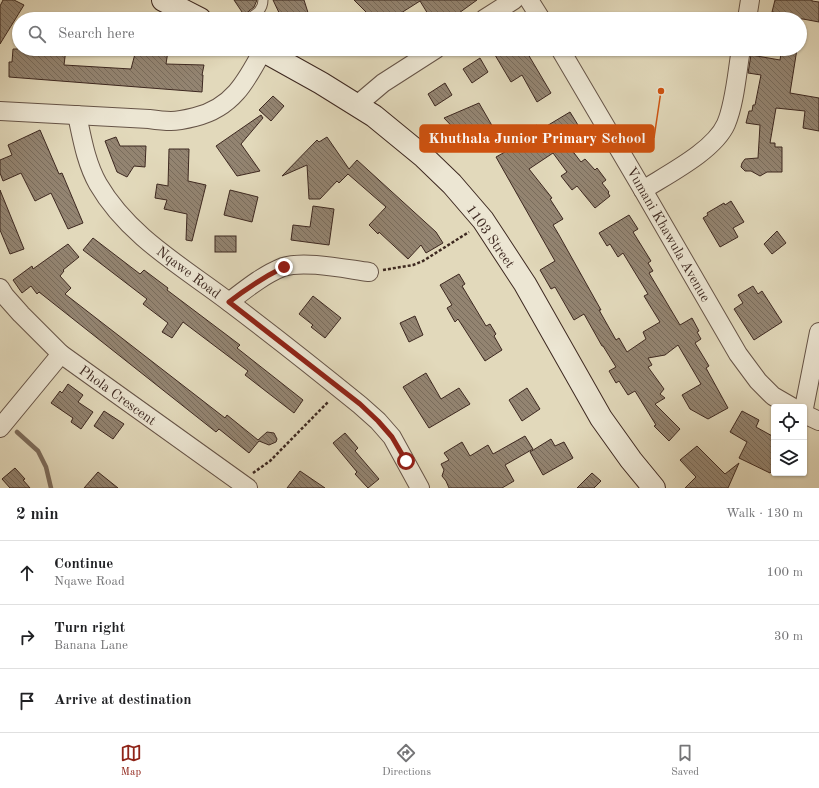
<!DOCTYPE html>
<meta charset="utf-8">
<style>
body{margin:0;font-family:"Old Standard TT",serif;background:#f2f2f2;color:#202124}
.controls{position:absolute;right:12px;bottom:12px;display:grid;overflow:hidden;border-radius:4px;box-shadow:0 1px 3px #0004}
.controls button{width:36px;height:36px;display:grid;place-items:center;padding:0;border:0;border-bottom:1px solid #e0e0e0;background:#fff;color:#202124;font:20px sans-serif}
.stop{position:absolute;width:12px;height:12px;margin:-9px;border:3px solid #8f2418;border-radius:50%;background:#fff}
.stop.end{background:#8f2418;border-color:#fff;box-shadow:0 1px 4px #0008}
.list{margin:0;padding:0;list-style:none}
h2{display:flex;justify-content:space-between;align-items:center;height:52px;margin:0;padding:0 16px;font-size:17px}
h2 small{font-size:13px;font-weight:400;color:#757577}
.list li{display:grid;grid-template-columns:26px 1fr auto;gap:12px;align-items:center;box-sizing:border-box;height:64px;padding:0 16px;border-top:1px solid #e0e0e0}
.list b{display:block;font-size:15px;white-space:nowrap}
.list p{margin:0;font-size:13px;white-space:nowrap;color:#757577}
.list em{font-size:13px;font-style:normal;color:#757577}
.icon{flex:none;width:22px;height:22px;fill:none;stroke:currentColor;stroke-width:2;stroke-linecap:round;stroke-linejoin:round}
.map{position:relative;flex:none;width:819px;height:488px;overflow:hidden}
.search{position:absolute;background:#fff;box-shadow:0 1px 3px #0004;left:12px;right:12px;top:12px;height:44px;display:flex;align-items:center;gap:10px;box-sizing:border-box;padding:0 14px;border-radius:22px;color:#757577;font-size:15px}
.sheet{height:244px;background:#fff}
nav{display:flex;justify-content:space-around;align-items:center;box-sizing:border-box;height:56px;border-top:1px solid #e0e0e0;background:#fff;font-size:11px;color:#757577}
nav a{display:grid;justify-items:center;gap:2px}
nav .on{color:#8f2418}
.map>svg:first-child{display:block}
</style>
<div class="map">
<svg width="819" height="488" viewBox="0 0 819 488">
<defs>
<pattern id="building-back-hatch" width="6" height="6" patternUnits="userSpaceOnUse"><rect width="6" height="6" fill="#938471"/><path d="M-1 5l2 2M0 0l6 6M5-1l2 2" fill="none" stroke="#796c5c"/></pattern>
</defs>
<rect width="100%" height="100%" fill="#e2d9bb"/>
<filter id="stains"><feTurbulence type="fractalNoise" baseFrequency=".005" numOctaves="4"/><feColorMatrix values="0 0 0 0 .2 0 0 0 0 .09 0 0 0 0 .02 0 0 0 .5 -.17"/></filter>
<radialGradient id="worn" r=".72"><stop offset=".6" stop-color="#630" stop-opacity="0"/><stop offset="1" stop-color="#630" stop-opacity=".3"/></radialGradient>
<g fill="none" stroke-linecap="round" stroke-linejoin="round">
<polyline stroke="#7e6e5d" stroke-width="4.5" points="17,432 38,451 46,467 51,488"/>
</g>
<g fill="url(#building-back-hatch)" stroke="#3d2820">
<polygon points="3,0 14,0 24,5 0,44 0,6"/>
<polygon points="234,0 257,0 254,7 244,15"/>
<polygon points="273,0 304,0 310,19 282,19"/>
<polygon points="354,0 477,0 459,13 460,17 452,19 431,19 420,1 401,13 405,19 373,19"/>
<polygon points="775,0 812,0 812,1 819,2 819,22 803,19 782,19 783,14 772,12"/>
<polygon points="13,49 66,49 64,65 131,69 136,50 145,52 145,49 152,49 168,51 166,64 204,65 202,75 203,75 202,92 9,77 9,62 12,62"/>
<polygon points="505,49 525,49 551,93 537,102 522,75 511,82 495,55"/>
<polygon points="785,49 797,49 790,93 819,98 819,131 803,128 805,111 776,108 770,143 775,143 775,147 782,147 782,172 767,172 760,176 751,171 745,171 741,167 742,163 745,159 758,158 760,125 746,123 749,111 752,111 753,105 755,105 761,75 748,73 751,55 780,60 781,54 784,54"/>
<polygon points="480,58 488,72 472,83 463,69"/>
<polygon points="445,83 452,95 435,106 428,94"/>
<polygon points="273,96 284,106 271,121 259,110"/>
<polygon points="479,103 494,129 480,137 476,129 464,139 444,118"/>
<polygon points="570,112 578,125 572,128 575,133 564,140 581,162 585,159 595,170 597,168 606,180 602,183 609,192 608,193 610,196 595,208 577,186 572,190 561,176 567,172 553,153 529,169 552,198 550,199 563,219 553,225 559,235 601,310 599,310 616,340 619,338 627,352 646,339 643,332 660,322 644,296 648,294 623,253 618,257 610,244 607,246 599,233 629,215 638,229 633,232 651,261 648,263 653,271 649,273 680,325 692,318 699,331 697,332 701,339 695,343 709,366 706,368 728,408 708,419 690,409 682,395 701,384 678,345 665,355 648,358 652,365 648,367 664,389 660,394 665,398 655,404 680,429 669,441 654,426 656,425 635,391 628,395 619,381 616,383 609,371 616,367 603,346 602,346 584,314 574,320 555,287 551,289 540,270 555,261 496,157 512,148 509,144 537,125 540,130"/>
<polygon points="261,115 263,118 241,144 260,171 237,176 216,146"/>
<polygon points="40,130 59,174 62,173 83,223 68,229 51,193 35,201 21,173 3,181 0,173 0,160 12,155 8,145"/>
<polygon points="116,137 120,146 146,146 145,167 134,166 127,177 117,172 105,141"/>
<polygon points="327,137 349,169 357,160 436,232 443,243 426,253 421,245 408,259 379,232 378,234 369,225 386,207 348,174 339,183 337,181 320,199 309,199 307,165 282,176 317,140 319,142"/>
<polygon points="169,149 189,149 188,181 206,185 192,241 186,240 187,214 164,209 167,200 155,198 157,184 168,186"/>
<polygon points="0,190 24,249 10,254 0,230"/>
<polygon points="230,190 258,197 252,222 224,215"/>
<polygon points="731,201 744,222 733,228 738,237 720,247 703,218 708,215 707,213 724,203 725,205"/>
<polygon points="313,206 334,209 329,245 291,240 293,225 310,227"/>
<polygon points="777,231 786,243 772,254 764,244"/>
<rect x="215" y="236" width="21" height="16"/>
<polygon points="93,238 140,274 144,270 168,288 167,290 240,345 237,348 303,400 294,413 245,375 248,371 183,322 172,338 162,332 168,323 143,304 147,299 83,250"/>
<polygon points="68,244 79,257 63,270 64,271 60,276 71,288 65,294 225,418 227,415 258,440 267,432 274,433 277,439 276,442 269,445 259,441 249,453 219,429 216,432 39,292 37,294 31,286 22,293 13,280 32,266 33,269"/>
<polygon points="459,274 465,284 462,286 486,326 490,324 496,334 494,336 502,350 485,361 458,319 455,322 447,308 452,305 440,285"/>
<polygon points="753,286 758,294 762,291 782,322 754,340 734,309 743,303 738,295"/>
<polygon points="313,296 341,318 325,338 311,327 313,325 299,314"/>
<polygon points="415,316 423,335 409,342 400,323"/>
<polygon points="426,373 441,399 459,388 470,404 429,428 403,387"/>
<polygon points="68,384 83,395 78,402 93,412 81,429 71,422 73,418 51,403 60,391 62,393"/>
<polygon points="527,388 540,409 522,421 509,400"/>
<polygon points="104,411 124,424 113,439 94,426"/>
<polygon points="742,411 759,420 756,427 774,437 774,468 770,473 739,458 747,442 730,432"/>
<polygon points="345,433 358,448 355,451 379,479 368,488 355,474 357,472 333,443"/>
<polygon points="525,436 533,449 505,465 514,481 502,488 449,488 446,481 442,476 444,470 441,464 449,460 444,453 462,442 470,456 488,445 493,454"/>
<polygon points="551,439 555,446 564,442 573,458 543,475 530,452"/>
<polygon points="697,446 725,474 739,463 728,488 685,488 696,477 680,460"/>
<polygon points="15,468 25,479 23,480 30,488 10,488 2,479"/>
<polygon points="300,471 325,488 287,488"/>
<polygon points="98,472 118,488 84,488"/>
<polygon points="592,473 601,481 594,488 577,488"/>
</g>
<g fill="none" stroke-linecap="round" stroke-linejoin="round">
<defs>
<path id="lane" d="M248,19C256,14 263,10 263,0"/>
<g id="street">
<polyline points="529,0 541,19"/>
<polyline points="484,19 514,0"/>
<polyline points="747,19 750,0"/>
<polyline points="560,49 643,190 738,354 758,381 773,396 792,407"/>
<polyline points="357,105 383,83 436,49"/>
<path d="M0,111L149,119C156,120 164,121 171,121C178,121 187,119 195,117C232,108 246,82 263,50"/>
<path d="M77,115C82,138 86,163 98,184C128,236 183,267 229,302C274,336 317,370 360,405L378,421L392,437L420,488"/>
<path d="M643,190C668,174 714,151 726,124C735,103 737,72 741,49"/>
<polyline points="0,288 5,296 21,314 61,354 248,488"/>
<path d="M229,302C246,289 263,275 283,267C304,260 346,269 369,272"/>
<polyline points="804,408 819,332"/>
<polyline points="804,414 819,421"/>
<polyline points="0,428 61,354"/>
</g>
<g id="secondary">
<polyline points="163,0 200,19"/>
<polyline points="260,49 321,83 374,116 424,157 452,184 483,220 525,284 601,418 631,460 654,488"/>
</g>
</defs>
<use href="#lane" stroke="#665447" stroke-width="11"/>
<use href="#street" stroke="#665447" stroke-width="20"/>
<use href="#secondary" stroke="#3d2820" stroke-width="24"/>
<g stroke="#3d2820" stroke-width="2.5" stroke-dasharray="3 2" stroke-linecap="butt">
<polyline points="383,270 413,265 423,261 469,232"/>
<polyline points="253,473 270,461 329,401"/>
</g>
<use href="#lane" stroke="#ece6d3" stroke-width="9"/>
<use href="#street" stroke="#ece6d3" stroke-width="18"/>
<use href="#secondary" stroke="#ece6d3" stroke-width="22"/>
</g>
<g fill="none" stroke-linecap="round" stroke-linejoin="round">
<path stroke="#8f2418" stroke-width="5" d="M284,267C264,277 247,288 229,302L360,404L378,421L392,437L406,461"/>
</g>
<g text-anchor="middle" stroke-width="3" stroke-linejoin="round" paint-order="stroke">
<g font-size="14" fill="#3d2820" stroke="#ece6d3">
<text transform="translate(669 234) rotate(60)" y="5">Vumani Khawula Avenue</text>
<text transform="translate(491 236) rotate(55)" y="5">1103 Street</text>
<text transform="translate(189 272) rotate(37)" y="5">Nqawe Road</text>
<text transform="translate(118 395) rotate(36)" y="5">Phola Crescent</text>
</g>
</g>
<path fill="none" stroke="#ce520f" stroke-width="1.5" d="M661 91L654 138"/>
<circle fill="#ce520f" stroke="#ece6d3" stroke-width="1.5" cx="661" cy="91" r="4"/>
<rect fill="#ce520f" stroke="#ce520f" stroke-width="1.5" x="420" y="125" width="234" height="27" rx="4"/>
<g font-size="15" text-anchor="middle" font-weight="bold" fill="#fff">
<text x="537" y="143">Khuthala Junior Primary School</text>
</g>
<rect width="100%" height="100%" filter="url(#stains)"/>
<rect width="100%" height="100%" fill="url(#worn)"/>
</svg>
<div class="controls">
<button><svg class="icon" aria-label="locate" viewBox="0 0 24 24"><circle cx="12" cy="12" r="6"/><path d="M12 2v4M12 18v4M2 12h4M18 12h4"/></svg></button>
<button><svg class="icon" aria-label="layers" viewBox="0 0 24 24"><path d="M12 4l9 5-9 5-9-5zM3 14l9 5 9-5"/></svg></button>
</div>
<div class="stop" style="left:406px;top:461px"></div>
<div class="stop end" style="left:284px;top:267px"></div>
<div class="search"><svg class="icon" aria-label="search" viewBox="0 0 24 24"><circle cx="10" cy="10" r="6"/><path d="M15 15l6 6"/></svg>Search here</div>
</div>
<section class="sheet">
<h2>2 min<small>Walk · 130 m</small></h2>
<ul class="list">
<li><svg class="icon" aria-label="ahead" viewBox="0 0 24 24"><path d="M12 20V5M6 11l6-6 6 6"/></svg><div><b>Continue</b><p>Nqawe Road</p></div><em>100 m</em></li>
<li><svg class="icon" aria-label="right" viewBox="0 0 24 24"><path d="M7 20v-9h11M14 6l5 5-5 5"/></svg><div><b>Turn right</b><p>Banana Lane</p></div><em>30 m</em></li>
<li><svg class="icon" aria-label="arrive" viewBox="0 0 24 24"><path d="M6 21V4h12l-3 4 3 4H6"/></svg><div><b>Arrive at destination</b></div></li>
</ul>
</section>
<nav>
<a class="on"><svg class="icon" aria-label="map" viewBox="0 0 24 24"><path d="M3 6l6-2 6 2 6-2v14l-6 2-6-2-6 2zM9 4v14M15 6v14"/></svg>Map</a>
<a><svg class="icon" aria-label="directions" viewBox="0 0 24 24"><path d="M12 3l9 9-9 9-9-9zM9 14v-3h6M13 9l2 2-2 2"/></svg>Directions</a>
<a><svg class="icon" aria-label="saved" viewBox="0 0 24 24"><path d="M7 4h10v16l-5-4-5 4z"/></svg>Saved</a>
</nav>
